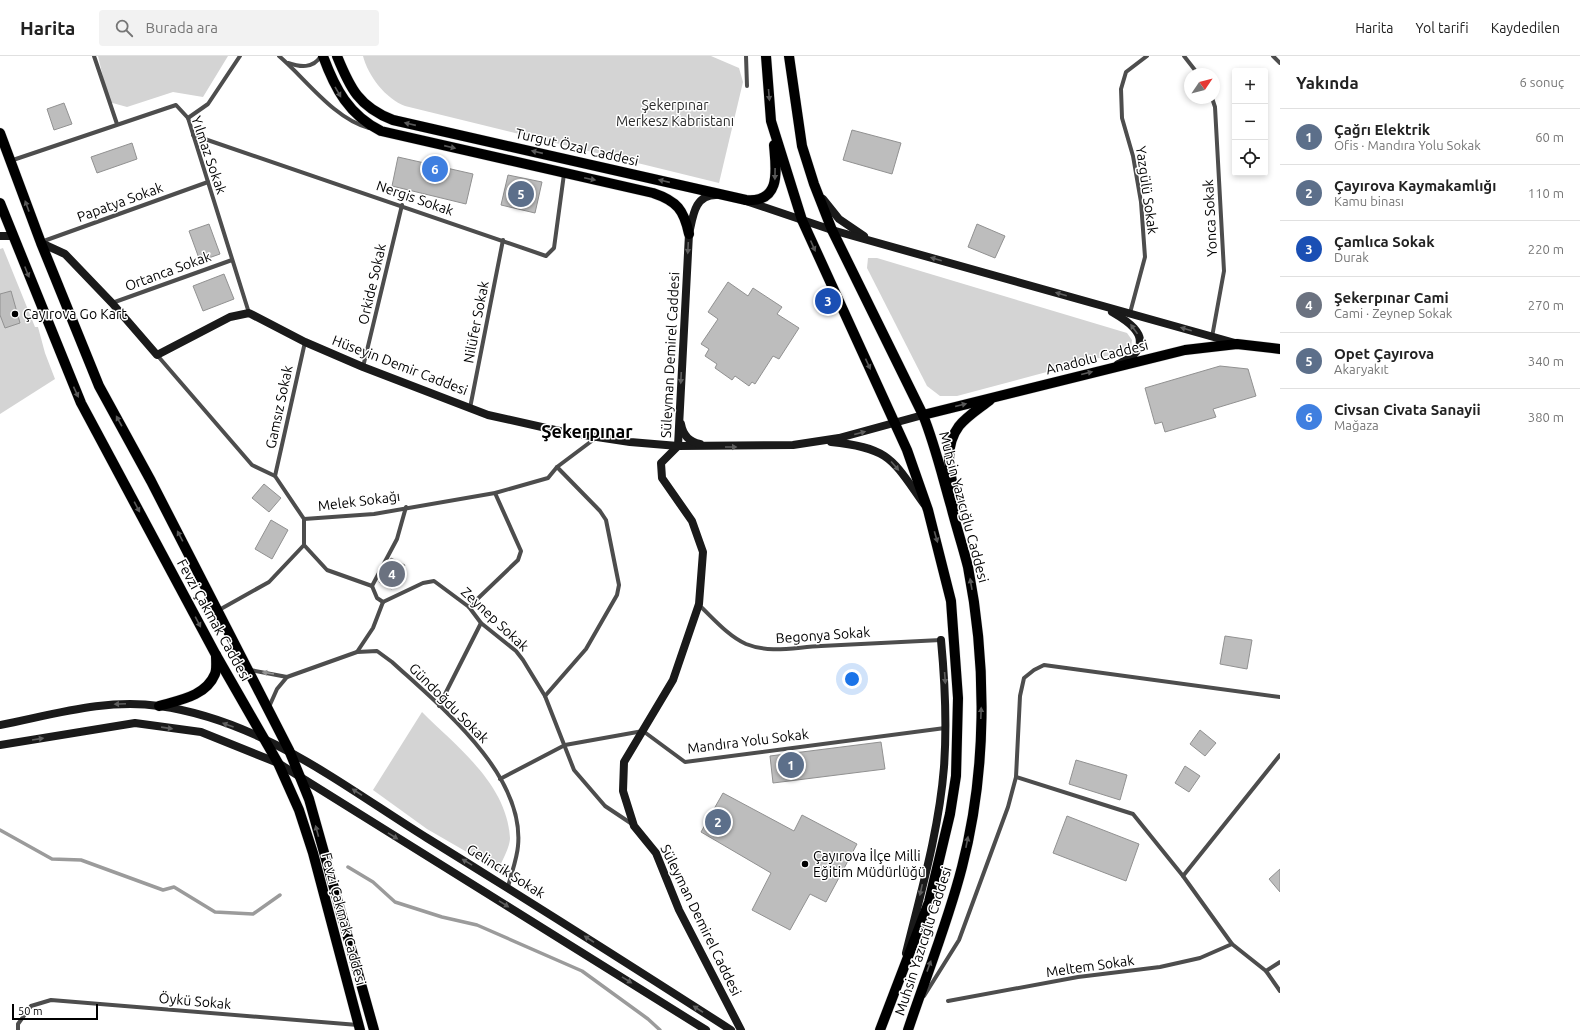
<!DOCTYPE html>
<html lang="tr">
<meta charset="utf-8">
<style>
body{margin:0;font-family:Ubuntu,sans-serif;background:#f2f2f2;color:#222}
.controls{position:absolute;right:12px;top:12px;display:grid;overflow:hidden;border-radius:4px;box-shadow:0 2px 6px #0003}
.controls button{width:36px;height:36px;display:grid;place-items:center;padding:0;border:0;border-bottom:1px solid #e0e0e0;background:#fff;color:#222;font:20px sans-serif}
.compass{position:absolute;left:1184px;top:12px;width:36px;height:36px;border-radius:50%;background:#fff;box-shadow:0 2px 6px #0003;rotate:55deg}
.scale{position:absolute;left:12px;bottom:10px;width:86px;box-sizing:border-box;padding-left:4px;border:2px solid #000;border-top:0;font-size:11px;line-height:14px;white-space:nowrap;color:#000;-webkit-text-stroke:3px #fff;paint-order:stroke}
.you{position:absolute;left:852px;top:623px;width:14px;height:14px;margin:-10px;border:3px solid #fff;border-radius:50%;background:#1a73e8;box-shadow:0 0 0 6px #1a73e833}
.badge{display:grid;place-items:center;width:26px;height:26px;border-radius:50%;background:#0b8043;color:#fff;font-size:13px;font-weight:700}
.pin{position:absolute;translate:-50% -50%;border:2px solid #fff;box-shadow:0 1px 4px #0006}
.list{margin:0;padding:0;list-style:none}
h2{display:flex;justify-content:space-between;align-items:center;height:52px;margin:0;padding:0 16px;font-size:17px}
h2 small{font-size:13px;font-weight:400;color:#767676}
.list li{display:grid;grid-template-columns:26px 1fr auto;gap:12px;align-items:center;box-sizing:border-box;height:56px;padding:0 16px;border-top:1px solid #e0e0e0}
.list b{display:block;font-size:15px;white-space:nowrap}
.list p{margin:0;font-size:13px;white-space:nowrap;color:#767676}
.list em{font-size:13px;font-style:normal;color:#767676}
.icon{flex:none;width:22px;height:22px;fill:none;stroke:currentColor;stroke-width:2;stroke-linecap:round;stroke-linejoin:round}
.map{position:relative;flex:none;width:1280px;height:974px;overflow:hidden}
header{display:flex;align-items:center;gap:24px;box-sizing:border-box;height:56px;padding:0 20px;background:#fff;border-bottom:1px solid #e0e0e0}
header strong{font-size:19px}
nav{display:flex;gap:22px;margin-inline-start:auto;font-size:14px}
.search{width:280px;height:36px;background:#f2f2f2;display:flex;align-items:center;gap:10px;box-sizing:border-box;padding:0 14px;border-radius:4px;color:#767676;font-size:15px}
main{display:flex}
aside{flex:1;background:#fff}
.map>svg:first-child{display:block}
</style>
<header>
<strong>Harita</strong>
<div class="search"><svg class="icon" aria-label="search" viewBox="0 0 24 24"><circle cx="10" cy="10" r="6"/><path d="M15 15l6 6"/></svg>Burada ara</div>
<nav><a>Harita</a><a>Yol tarifi</a><a>Kaydedilen</a></nav>
</header>
<main>
<div class="map">
<svg width="1280" height="974" viewBox="0 0 1280 974">
<rect width="100%" height="100%" fill="#fff"/>
<g fill="#d4d4d4">
<polygon points="98,0 228,0 203,41 173,36 127,51 109,46"/>
<path d="M363,0H711L739,12L743,26L719,127L405,50C386,43 368,20 363,0Z"/>
<polygon points="3,192 35,271 38,271 45,297 55,323 0,358 0,193"/>
<polygon points="868,202 877,202 1127,277 1132,284 1131,292 1125,295 957,340 940,340 927,330 867,212"/>
<path d="M422,656C457,691 507,728 510,782C510,791 502,805 498,814L427,773L373,734Z"/>
</g>
<g fill="none" stroke-linecap="round" stroke-linejoin="round">
<g stroke="#9b9b9b" stroke-width="3.5">
<polyline points="0,774 52,803 81,804 163,834 174,831 215,856 253,858 280,839"/>
<polyline points="348,811 373,826 395,846 442,861 477,869 582,915 648,963 660,974"/>
</g>
</g>
<g fill="#bdbdbd" stroke="#919191">
<polygon points="64,47 72,68 54,74 47,53"/>
<polygon points="852,74 901,87 892,118 843,104"/>
<polygon points="132,87 137,103 97,117 91,101"/>
<polygon points="398,101 473,118 466,148 392,130"/>
<polygon points="508,119 542,126 535,157 501,149"/>
<polygon points="209,168 220,198 200,205 189,175"/>
<polygon points="977,168 1005,180 995,202 968,191"/>
<polygon points="224,218 234,243 203,255 193,230"/>
<polygon points="728,226 748,240 753,232 782,251 777,258 799,272 779,303 773,300 755,328 752,326 749,330 735,320 732,324 715,312 717,308 705,300 709,293 701,288 718,263 708,256"/>
<polygon points="11,235 20,267 5,272 0,259 0,238"/>
<polygon points="1220,310 1248,313 1256,340 1213,353 1216,361 1165,376 1162,366 1155,368 1145,332"/>
<polygon points="264,428 281,442 269,456 252,442"/>
<polygon points="271,464 288,474 272,503 255,493"/>
<polygon points="391,502 405,509 392,533 379,526"/>
<polygon points="1225,580 1252,584 1247,613 1220,608"/>
<polygon points="1200,674 1216,687 1205,700 1190,688"/>
<polygon points="881,686 885,713 773,727 770,700"/>
<polygon points="1076,704 1127,719 1120,744 1069,728"/>
<polygon points="1185,710 1200,720 1189,736 1175,727"/>
<polygon points="723,737 794,775 802,759 857,788 826,846 810,838 790,874 752,854 771,817 701,776"/>
<polygon points="1067,760 1139,788 1126,825 1053,797"/>
<polygon points="1280,813 1280,836 1269,823"/>
</g>
<g fill="none" stroke-linecap="round" stroke-linejoin="round">
<defs>
<g id="primary">
<path d="M323,0C335,33 349,59 381,75L653,137C677,145 684,154 689,178"/>
<path d="M337,0C350,32 359,51 393,64L746,144C782,147 776,113 774,89"/>
<polyline points="766,0 771,65 802,164 907,394 928,454 951,545 958,642 956,720 950,758 929,846 880,974"/>
<path d="M789,0L802,90L814,128L832,174L923,359C935,389 942,419 951,450C956,470 963,491 968,511C987,608 987,715 962,811C948,866 926,920 908,974"/>
<polyline points="0,77 41,187 99,330 151,425 289,694 309,743 374,974"/>
<polyline points="0,147 81,347 216,599 278,707 299,754 313,797 360,974"/>
<polyline points="923,359 1185,294 1237,288 1280,293"/>
<path d="M957,450C952,423 941,394 959,370C967,360 980,352 990,344"/>
<path d="M159,650C180,644 206,640 215,618C217,613 216,605 216,599"/>
</g>
</defs>
<use href="#primary" stroke="#dbdbdb" stroke-width="11"/>
<g stroke="#4d4d4d" stroke-width="4">
<polyline points="94,0 117,68"/>
<path d="M279,0C305,22 334,63 369,72"/>
<polyline points="746,0 747,30"/>
<polyline points="1184,0 1198,18"/>
<polyline points="1273,0 1280,7"/>
<path d="M288,7C300,11 313,13 321,0"/>
<polyline points="1212,42 1215,51 1224,215 1212,281"/>
<polyline points="188,62 208,48 240,0"/>
<polyline points="193,79 546,200 554,192 564,118"/>
<polyline points="10,105 176,49 188,62 249,257"/>
<polyline points="41,186 208,126"/>
<polyline points="112,247 232,204"/>
<polyline points="1130,257 1145,201 1141,146 1133,100 1122,62 1121,33 1126,16 1147,0"/>
<polyline points="157,299 252,409 275,420 304,463 374,458 495,437 548,422 557,411 597,381"/>
<polyline points="363,311 402,149"/>
<polyline points="470,352 503,184"/>
<polyline points="275,420 305,286"/>
<polyline points="304,489 327,514 372,530 377,542 383,546"/>
<polyline points="372,530 397,483 406,451"/>
<polyline points="383,546 423,527 434,525 469,551 481,567 516,595 523,604 545,640 574,714 605,750 632,768"/>
<path d="M699,549C713,562 728,580 746,588C771,598 795,591 821,590C861,588 901,586 941,584"/>
<polyline points="469,551 518,504 521,495 495,437"/>
<polyline points="219,554 269,526 304,489 304,463"/>
<polyline points="357,596 373,572 383,546"/>
<path d="M250,614L287,621L357,596L377,595L392,606C440,650 525,718 518,790C517,803 511,818 508,831"/>
<polyline points="545,640 586,593 617,539 619,529 606,464 600,455 557,411"/>
<polyline points="439,650 481,567"/>
<polyline points="269,651 277,633 287,621"/>
<polyline points="1016,721 1133,758 1183,820 1232,888 1266,915 1280,935"/>
<polyline points="500,723 565,689 643,675 685,706 945,672"/>
<polyline points="1183,820 1280,699"/>
<polyline points="1266,915 1280,906"/>
<polyline points="924,940 959,884 1008,751 1016,721 1020,640 1024,622 1034,614 1044,609 1280,641"/>
<polyline points="948,945 1078,921 1160,911 1200,902 1232,888"/>
<polyline points="18,974 18,968 31,950 51,944 358,969"/>
</g>
<g stroke="#1a1a1a" stroke-width="8">
<path d="M716,139C694,139 693,161 689,178L678,390L661,407L662,422L692,465L703,496L699,548L673,624L624,706L623,735L634,770L656,797L679,854L741,974"/>
<polyline points="823,143 839,163 864,180"/>
<polyline points="746,145 832,174 1235,287"/>
<polyline points="0,180 13,180"/>
<polyline points="41,187 65,198 112,247 157,299 230,261 249,257 305,286 363,311 488,359 564,376 630,386 678,390 793,389 839,382 923,359"/>
<path d="M1112,256C1124,263 1150,278 1136,296C1132,302 1124,305 1118,308"/>
<path d="M681,368C683,379 689,386 700,388"/>
<path d="M831,386C890,392 892,403 924,448"/>
<path d="M0,669C52,659 106,642 159,650C261,664 342,729 427,782C529,845 630,909 731,974"/>
<polyline points="0,689 135,667 201,676 278,707 706,974"/>
<path d="M906,897C921,836 939,774 944,711C947,669 945,626 941,584"/>
</g>
<use href="#primary" stroke="#000" stroke-width="10"/>
</g>
<defs><path id="oneway-solid" d="M-6-.8H1V-3.2L6.5 0L1 3.2V.8H-6Z"/></defs>
<g fill="#595959">
<use href="#oneway-solid" transform="translate(338 36) rotate(60)"/>
<use href="#oneway-solid" transform="translate(769 39) rotate(85)"/>
<use href="#oneway-solid" transform="translate(410 68) rotate(-167)"/>
<use href="#oneway-solid" transform="translate(450 91) rotate(13)"/>
<use href="#oneway-solid" transform="translate(537 96) rotate(-167)"/>
<use href="#oneway-solid" transform="translate(775 118) rotate(91)"/>
<use href="#oneway-solid" transform="translate(590 123) rotate(12)"/>
<use href="#oneway-solid" transform="translate(664 125) rotate(-167)"/>
<use href="#oneway-solid" transform="translate(27 150) rotate(-110)"/>
<use href="#oneway-solid" transform="translate(813 190) rotate(66)"/>
<use href="#oneway-solid" transform="translate(27 216) rotate(68)"/>
<use href="#oneway-solid" transform="translate(868 308) rotate(65)"/>
<use href="#oneway-solid" transform="translate(1087 317) rotate(-14)"/>
<use href="#oneway-solid" transform="translate(76 336) rotate(65)"/>
<use href="#oneway-solid" transform="translate(961 349) rotate(-14)"/>
<use href="#oneway-solid" transform="translate(119 365) rotate(-119)"/>
<use href="#oneway-solid" transform="translate(137 451) rotate(62)"/>
<use href="#oneway-solid" transform="translate(180 480) rotate(-118)"/>
<use href="#oneway-solid" transform="translate(936 481) rotate(74)"/>
<use href="#oneway-solid" transform="translate(971 528) rotate(-100)"/>
<use href="#oneway-solid" transform="translate(198 566) rotate(62)"/>
<use href="#oneway-solid" transform="translate(981 657) rotate(-88)"/>
<use href="#oneway-solid" transform="translate(317 775) rotate(-105)"/>
<use href="#oneway-solid" transform="translate(967 786) rotate(-79)"/>
<use href="#oneway-solid" transform="translate(929 910) rotate(-70)"/>
</g>
<g fill="#5f5f5f">
<use href="#oneway-solid" transform="translate(688 192) rotate(93)"/>
<use href="#oneway-solid" transform="translate(936 203) rotate(-164)"/>
<use href="#oneway-solid" transform="translate(1061 238) rotate(-164)"/>
<use href="#oneway-solid" transform="translate(1134 273) rotate(-126)"/>
<use href="#oneway-solid" transform="translate(1186 273) rotate(-164)"/>
<use href="#oneway-solid" transform="translate(681 322) rotate(93)"/>
<use href="#oneway-solid" transform="translate(860 377) rotate(-15)"/>
<use href="#oneway-solid" transform="translate(731 391)"/>
<use href="#oneway-solid" transform="translate(895 410) rotate(49)"/>
<use href="#oneway-solid" transform="translate(945 622) rotate(86)"/>
<use href="#oneway-solid" transform="translate(120 648) rotate(177)"/>
<use href="#oneway-solid" transform="translate(228 669) rotate(-160)"/>
<use href="#oneway-solid" transform="translate(167 672) rotate(8)"/>
<use href="#oneway-solid" transform="translate(38 683) rotate(-9)"/>
<use href="#oneway-solid" transform="translate(357 736) rotate(-147)"/>
<use href="#oneway-solid" transform="translate(393 780) rotate(32)"/>
<use href="#oneway-solid" transform="translate(467 806) rotate(-149)"/>
<use href="#oneway-solid" transform="translate(921 834) rotate(103)"/>
<use href="#oneway-solid" transform="translate(504 848) rotate(32)"/>
<use href="#oneway-solid" transform="translate(589 883) rotate(-147)"/>
<use href="#oneway-solid" transform="translate(627 924) rotate(32)"/>
<use href="#oneway-solid" transform="translate(698 953) rotate(-147)"/>
</g>
<use fill="#949494" href="#oneway-solid" transform="translate(268 617) rotate(-171)"/>
<g fill="#000" stroke="#fff" stroke-width="1.5">
<circle cx="15" cy="258" r="4"/>
<circle cx="805" cy="808" r="4"/>
</g>
<g text-anchor="middle" stroke-width="3" stroke-linejoin="round" paint-order="stroke">
<g font-size="14" fill="#2b2b2b" stroke="#fff">
<text x="675" y="54">Şekerpınar<tspan x="675" dy="16">Merkesz Kabristanı</tspan></text>
</g>
<g font-size="14" fill="#000" stroke="#fff">
<text transform="translate(577 91) rotate(13)" y="5">Turgut Özal Caddesi</text>
<text transform="translate(209 99) rotate(71)" y="5">Yılmaz Sokak</text>
<text transform="translate(1147 134) rotate(82)" y="5">Yazgülü Sokak</text>
<text transform="translate(415 142) rotate(19)" y="5">Nergis Sokak</text>
<text transform="translate(120 146) rotate(-20)" y="5">Papatya Sokak</text>
<text transform="translate(1210 162) rotate(-93)" y="5">Yonca Sokak</text>
<text transform="translate(168 215) rotate(-20)" y="5">Ortanca Sokak</text>
<text transform="translate(372 228) rotate(-77)" y="5">Orkide Sokak</text>
<text transform="translate(476 266) rotate(-79)" y="5">Nilüfer Sokak</text>
<text transform="translate(670 299) rotate(-87)" y="5">Süleyman Demirel Caddesi</text>
<text transform="translate(1097 301) rotate(-14)" y="5">Anadolu Caddesi</text>
<text transform="translate(400 309) rotate(21)" y="5">Hüseyin Demir Caddesi</text>
<text transform="translate(279 351) rotate(-78)" y="5">Gamsız Sokak</text>
<text transform="translate(359 445) rotate(-7)" y="5">Melek Sokağı</text>
<text transform="translate(964 451) rotate(75)" y="5">Muhsin Yazıcığlu Caddesi</text>
<text transform="translate(495 563) rotate(43)" y="5">Zeynep Sokak</text>
<text transform="translate(214 564) rotate(61)" y="5">Fevzi Çakmak Caddesi</text>
<text transform="translate(823 579) rotate(-4)" y="5">Begonya Sokak</text>
<text transform="translate(449 647) rotate(45)" y="5">Gündoğdu Sokak</text>
<text transform="translate(748 685) rotate(-7)" y="5">Mandıra Yolu Sokak</text>
<text transform="translate(506 815) rotate(32)" y="5">Gelincik Sokak</text>
<text transform="translate(344 863) rotate(75)" y="5">Fevzi Çakmak Caddesi</text>
<text transform="translate(701 864) rotate(64)" y="5">Süleyman Demirel Caddesi</text>
<text transform="translate(923 885) rotate(-72)" y="5">Muhsin Yazıcığlu Caddesi</text>
<text transform="translate(1090 910) rotate(-8)" y="5">Meltem Sokak</text>
<text transform="translate(195 945) rotate(5)" y="5">Öykü Sokak</text>
</g>
<g font-size="14" fill="#000" stroke="#fff" text-anchor="start">
<text x="23" y="263">Çayırova Go Kart</text>
<text x="813" y="805">Çayırova İlçe Milli<tspan x="813" dy="16">Eğitim Müdürlüğü</tspan></text>
</g>
<g font-size="18" font-weight="bold" fill="#000" stroke="#fff">
<text x="587" y="382">Şekerpınar</text>
</g>
</g>
</svg>
<div class="controls">
<button>+</button>
<button>−</button>
<button><svg class="icon" aria-label="locate" viewBox="0 0 24 24"><circle cx="12" cy="12" r="6"/><path d="M12 2v4M12 18v4M2 12h4M18 12h4"/></svg></button>
</div>
<svg class="compass" viewBox="-18 -18 36 36"><path d="M0-13l5 13h-10z" fill="#e53935"/><path d="M0 13l5-13h-10z" fill="#767676"/></svg>
<div class="scale">50 m</div>
<div class="you"></div>
<div class="pin badge" style="left:791px;top:709px;background:#5c6f8a">1</div>
<div class="pin badge" style="left:718px;top:766px;background:#5c6f8a">2</div>
<div class="pin badge" style="left:828px;top:245px;background:#1a4fb4">3</div>
<div class="pin badge" style="left:392px;top:518px;background:#6b7280">4</div>
<div class="pin badge" style="left:521px;top:138px;background:#5c6f8a">5</div>
<div class="pin badge" style="left:435px;top:113px;background:#3f7fe0">6</div>
</div>
<aside>
<h2>Yakında<small>6 sonuç</small></h2>
<ul class="list">
<li><span class="badge" style="background:#5c6f8a">1</span><div><b>Çağrı Elektrik</b><p>Ofis · Mandıra Yolu Sokak</p></div><em>60 m</em></li>
<li><span class="badge" style="background:#5c6f8a">2</span><div><b>Çayırova Kaymakamlığı</b><p>Kamu binası</p></div><em>110 m</em></li>
<li><span class="badge" style="background:#1a4fb4">3</span><div><b>Çamlıca Sokak</b><p>Durak</p></div><em>220 m</em></li>
<li><span class="badge" style="background:#6b7280">4</span><div><b>Şekerpınar Cami</b><p>Cami · Zeynep Sokak</p></div><em>270 m</em></li>
<li><span class="badge" style="background:#5c6f8a">5</span><div><b>Opet Çayırova</b><p>Akaryakıt</p></div><em>340 m</em></li>
<li><span class="badge" style="background:#3f7fe0">6</span><div><b>Civsan Civata Sanayii</b><p>Mağaza</p></div><em>380 m</em></li>
</ul>
</aside>
</main>
